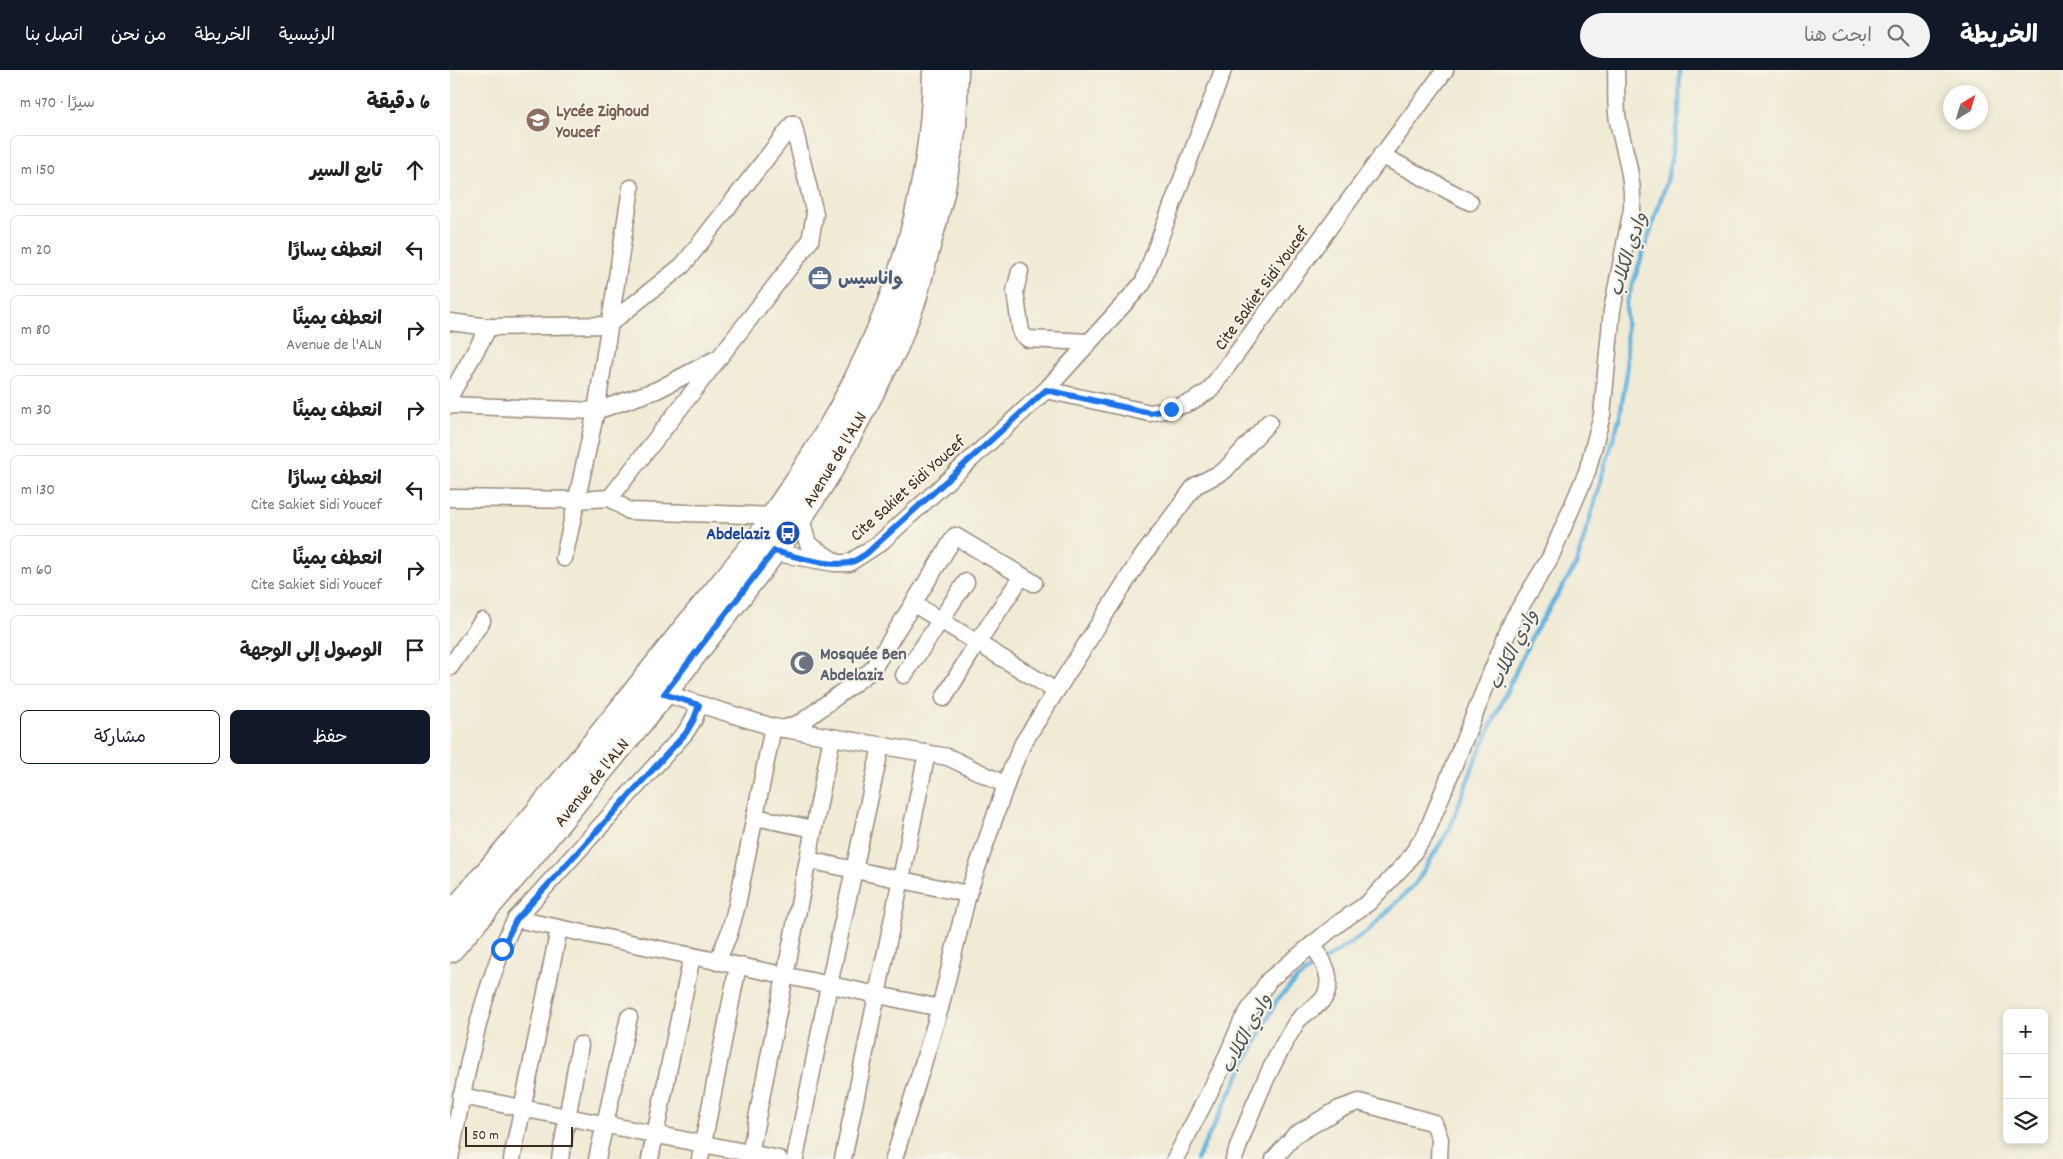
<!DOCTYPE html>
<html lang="ar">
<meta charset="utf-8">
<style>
body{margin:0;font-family:Dekko,"Playpen Sans Arabic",sans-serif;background:#f2f2f2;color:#202124;direction:rtl}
.controls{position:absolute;right:15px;bottom:15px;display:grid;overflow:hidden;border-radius:8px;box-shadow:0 2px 8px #0003}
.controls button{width:45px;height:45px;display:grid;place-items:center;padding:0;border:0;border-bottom:1px solid #e0e0e0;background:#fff;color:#202124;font:25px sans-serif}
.compass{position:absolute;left:1493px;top:15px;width:45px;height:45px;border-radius:50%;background:#fff;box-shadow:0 2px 8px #0003;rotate:38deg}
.scale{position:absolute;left:15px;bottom:12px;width:108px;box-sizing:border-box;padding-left:5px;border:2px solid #3b2a1e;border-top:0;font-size:14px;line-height:18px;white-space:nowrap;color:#3b2a1e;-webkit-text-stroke:4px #f7f3e8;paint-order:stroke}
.stop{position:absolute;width:15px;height:15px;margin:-11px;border:4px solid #1a73e8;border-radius:50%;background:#fff}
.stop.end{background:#1a73e8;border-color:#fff;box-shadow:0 1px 5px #0008}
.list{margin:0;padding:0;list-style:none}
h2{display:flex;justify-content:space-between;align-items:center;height:65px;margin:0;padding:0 20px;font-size:21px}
h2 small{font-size:16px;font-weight:400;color:#757577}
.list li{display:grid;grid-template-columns:32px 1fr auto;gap:15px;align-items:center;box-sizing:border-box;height:70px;margin:0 10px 10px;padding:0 10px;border:1px solid #e0e0e0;border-radius:8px}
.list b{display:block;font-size:19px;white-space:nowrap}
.list p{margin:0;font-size:16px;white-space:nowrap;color:#757577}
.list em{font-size:16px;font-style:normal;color:#757577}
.actions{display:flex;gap:10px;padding:15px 20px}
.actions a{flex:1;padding:11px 0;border:1px solid #111827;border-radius:8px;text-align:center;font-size:18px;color:#111827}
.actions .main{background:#111827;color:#fff}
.icon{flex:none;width:28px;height:28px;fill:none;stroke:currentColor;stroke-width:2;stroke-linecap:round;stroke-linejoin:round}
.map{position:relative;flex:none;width:1613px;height:1089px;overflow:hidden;direction:ltr}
header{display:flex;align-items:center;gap:30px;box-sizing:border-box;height:70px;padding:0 25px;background:#111827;color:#fff}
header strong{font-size:24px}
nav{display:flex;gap:28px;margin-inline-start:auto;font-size:18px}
.search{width:350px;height:45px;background:#f2f2f2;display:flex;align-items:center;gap:12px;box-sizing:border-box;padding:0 18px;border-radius:28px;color:#757577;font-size:19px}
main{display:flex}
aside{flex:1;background:#fff}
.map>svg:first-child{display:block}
</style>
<header>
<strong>الخريطة</strong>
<div class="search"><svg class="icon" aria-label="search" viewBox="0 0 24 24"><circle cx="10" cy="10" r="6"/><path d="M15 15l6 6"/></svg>ابحث هنا</div>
<nav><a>الرئيسية</a><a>الخريطة</a><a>من نحن</a><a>اتصل بنا</a></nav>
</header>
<main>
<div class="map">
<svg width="1613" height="1089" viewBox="0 0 1613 1089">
<rect width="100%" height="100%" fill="#f7f3e8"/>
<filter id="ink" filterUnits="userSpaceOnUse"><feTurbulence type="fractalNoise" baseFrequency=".02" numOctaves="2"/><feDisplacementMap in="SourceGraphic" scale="10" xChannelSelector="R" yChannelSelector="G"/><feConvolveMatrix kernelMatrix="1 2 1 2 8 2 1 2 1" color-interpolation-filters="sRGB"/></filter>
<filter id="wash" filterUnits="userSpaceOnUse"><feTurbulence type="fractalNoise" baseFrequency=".0096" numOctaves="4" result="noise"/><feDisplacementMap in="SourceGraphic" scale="20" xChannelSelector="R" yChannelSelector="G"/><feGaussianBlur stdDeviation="1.12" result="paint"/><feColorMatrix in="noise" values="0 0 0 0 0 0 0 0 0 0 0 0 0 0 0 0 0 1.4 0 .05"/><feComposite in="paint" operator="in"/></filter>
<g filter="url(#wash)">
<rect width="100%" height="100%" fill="#f0ebd5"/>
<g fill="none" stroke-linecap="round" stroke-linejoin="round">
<g stroke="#66b3df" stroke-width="4.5">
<polyline points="875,890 917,862 966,813 1000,758 1025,691 1083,564 1126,495 1170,346 1177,302 1176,234 1217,111 1229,43 1230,0"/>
<polyline points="747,1089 827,930 848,908 869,894"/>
</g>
</g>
</g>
<g filter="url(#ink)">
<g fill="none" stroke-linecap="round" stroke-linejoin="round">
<defs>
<g id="street">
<polyline points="931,85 1020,132"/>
<polyline points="570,201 565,221 571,263 578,269 639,272"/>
<polyline points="0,252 39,257 158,255 233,195 343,54"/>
<polyline points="596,320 700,343 721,339 741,332 759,321 995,0"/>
<polyline points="0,326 39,257"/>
<polyline points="0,335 146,341 207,320 264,290"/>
<polyline points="0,428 126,430 160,428 360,171 365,144 343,54"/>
<polyline points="160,428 179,441 324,446"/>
<polyline points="350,446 358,474 387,493 399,493 430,473 596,320 693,213 773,0"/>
<polyline points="315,481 384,493"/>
<polyline points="114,488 146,341 181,118"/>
<polyline points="464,534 606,621"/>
<polyline points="0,597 32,551"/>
<polyline points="454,605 516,512"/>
<polyline points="213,623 323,657 498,687 556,715"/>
<polyline points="494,628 527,573 572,506"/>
<polyline points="333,659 352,652 422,600 505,466 584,513"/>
<polyline points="305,747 364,759"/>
<polyline points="358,790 518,824"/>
<polyline points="66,849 490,938"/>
<polyline points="267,892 279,864 287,835 323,657"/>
<polyline points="11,1026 329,1089"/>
<path d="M0,1089C12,1025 23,960 45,899C51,882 56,865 66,849L235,663L244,649L249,635"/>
<polyline points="62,1089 109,859"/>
<polyline points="110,1089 130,975"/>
<polyline points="147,1089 179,947"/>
<polyline points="200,1089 242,886"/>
<polyline points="250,1089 288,896"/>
<polyline points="299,1089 382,667"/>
<polyline points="345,1089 379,915 431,676"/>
<polyline points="393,1089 477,683"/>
<polyline points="444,1089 490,938 518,824 560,703 573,673 689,491 745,416 774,401 819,352"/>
<path d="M725,1089L771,1000L792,951L819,910L889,853L918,833L956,793L976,764L1063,549L1100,488L1137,402L1152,345L1162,240L1182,139C1184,107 1174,81 1168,51C1165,35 1167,16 1166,0"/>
<path d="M784,1089C800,1042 820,995 846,953C854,941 870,938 876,924C884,905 871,889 863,874"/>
<polyline points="824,1089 845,1065 889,1039 909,1032 984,1053 990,1069 989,1089"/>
</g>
<g id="primary">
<path d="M0,848C78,757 155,663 229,568C256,534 285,501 311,467C318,458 324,447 330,438C422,308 484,160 486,0"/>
<polyline points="0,879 69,799 213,623 350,446 383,394 445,276 463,229 491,123 503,56 505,0"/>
</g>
</defs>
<use href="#street" stroke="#968a7a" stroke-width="19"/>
<use href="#primary" stroke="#968a7a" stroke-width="29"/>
<use href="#street" stroke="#fff" stroke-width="16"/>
<use href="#primary" stroke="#fff" stroke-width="26"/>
</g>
</g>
<g fill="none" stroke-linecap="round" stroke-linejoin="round" filter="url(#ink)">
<path stroke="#1a73e8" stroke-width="6" d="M52,879L66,850L236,663L244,649L249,635L214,624L324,481C344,486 378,497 399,493C404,492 411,487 416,484L596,320L700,343L721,339"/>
</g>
<defs>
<symbol id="school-disc" viewBox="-11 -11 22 22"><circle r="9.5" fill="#8d6e63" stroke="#f7f3e8"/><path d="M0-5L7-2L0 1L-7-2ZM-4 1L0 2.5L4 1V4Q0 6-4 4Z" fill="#fff"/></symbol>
<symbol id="office-disc" viewBox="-11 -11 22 22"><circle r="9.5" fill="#5c6f8a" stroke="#f7f3e8"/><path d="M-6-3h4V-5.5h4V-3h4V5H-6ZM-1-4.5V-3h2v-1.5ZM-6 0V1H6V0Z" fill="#fff"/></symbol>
<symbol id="bus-disc" viewBox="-11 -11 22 22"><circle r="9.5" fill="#1a4fb4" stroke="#f7f3e8"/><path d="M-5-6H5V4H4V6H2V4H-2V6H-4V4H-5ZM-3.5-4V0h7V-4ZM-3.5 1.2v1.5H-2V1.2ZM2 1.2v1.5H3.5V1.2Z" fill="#fff"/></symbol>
<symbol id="mosque-disc" viewBox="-11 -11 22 22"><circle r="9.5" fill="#6b7280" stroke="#f7f3e8"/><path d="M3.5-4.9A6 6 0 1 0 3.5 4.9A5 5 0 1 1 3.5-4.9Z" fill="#fff"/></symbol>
</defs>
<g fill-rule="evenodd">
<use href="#school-disc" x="74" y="36" width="28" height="28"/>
<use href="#office-disc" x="356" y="194" width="28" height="28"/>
<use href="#bus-disc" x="324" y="449" width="28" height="28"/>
<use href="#mosque-disc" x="338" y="579" width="28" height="28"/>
</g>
<g text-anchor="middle" stroke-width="4" stroke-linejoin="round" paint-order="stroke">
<g font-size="18" font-weight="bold" fill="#785e54" stroke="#f7f3e8" text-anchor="start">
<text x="106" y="46">Lycée Zighoud<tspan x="106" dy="21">Youcef</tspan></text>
</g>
<g font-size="18" font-weight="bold" fill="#4e5e75" stroke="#f7f3e8" text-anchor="start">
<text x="388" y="214">واناسيس</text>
</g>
<g font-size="18" fill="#3b2a1e" stroke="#f7f3e8">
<text transform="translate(811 218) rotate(-54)" y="6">Cite Sakiet Sidi Youcef</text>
<text transform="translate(384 389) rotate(-59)" y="6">Avenue de l'ALN</text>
<text transform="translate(457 418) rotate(-42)" y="6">Cite Sakiet Sidi Youcef</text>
<text transform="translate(141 712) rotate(-51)" y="6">Avenue de l'ALN</text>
</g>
<g font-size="18" font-weight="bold" fill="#164399" stroke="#f7f3e8" text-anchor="end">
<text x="320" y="469">Abdelaziz</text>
</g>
<g font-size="18" font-weight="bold" fill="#5b616d" stroke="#f7f3e8" text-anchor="start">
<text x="370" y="589">Mosquée Ben<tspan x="370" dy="21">Abdelaziz</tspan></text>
</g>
<g font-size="19" font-style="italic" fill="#485358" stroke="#f7f3e8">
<text transform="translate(1177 184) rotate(-72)" y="7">وادي الكلاب</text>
<text transform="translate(1062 579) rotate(-63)" y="7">وادي الكلاب</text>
<text transform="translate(795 963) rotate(-62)" y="7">وادي الكلاب</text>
</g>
</g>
</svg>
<div class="controls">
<button>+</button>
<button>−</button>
<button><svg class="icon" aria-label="layers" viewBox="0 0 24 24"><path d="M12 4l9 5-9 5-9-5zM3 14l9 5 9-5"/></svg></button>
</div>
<svg class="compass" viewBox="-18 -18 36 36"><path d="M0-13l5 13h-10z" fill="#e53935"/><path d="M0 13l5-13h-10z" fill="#757577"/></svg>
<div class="scale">50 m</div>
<div class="stop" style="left:52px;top:879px"></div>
<div class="stop end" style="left:721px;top:339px"></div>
</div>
<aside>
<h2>6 دقيقة<small>سيرًا · 470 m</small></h2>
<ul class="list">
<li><svg class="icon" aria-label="ahead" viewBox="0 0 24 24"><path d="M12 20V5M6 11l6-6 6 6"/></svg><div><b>تابع السير</b></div><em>150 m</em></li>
<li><svg class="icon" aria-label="left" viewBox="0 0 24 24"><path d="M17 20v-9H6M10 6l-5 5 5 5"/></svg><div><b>انعطف يسارًا</b></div><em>20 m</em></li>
<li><svg class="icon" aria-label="right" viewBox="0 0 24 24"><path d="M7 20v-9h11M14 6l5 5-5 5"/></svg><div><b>انعطف يمينًا</b><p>Avenue de l'ALN</p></div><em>80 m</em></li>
<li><svg class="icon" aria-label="right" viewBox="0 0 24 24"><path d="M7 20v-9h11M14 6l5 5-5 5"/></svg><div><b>انعطف يمينًا</b></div><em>30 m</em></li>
<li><svg class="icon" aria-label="left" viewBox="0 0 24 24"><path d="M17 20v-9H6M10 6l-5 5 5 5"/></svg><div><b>انعطف يسارًا</b><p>Cite Sakiet Sidi Youcef</p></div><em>130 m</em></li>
<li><svg class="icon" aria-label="right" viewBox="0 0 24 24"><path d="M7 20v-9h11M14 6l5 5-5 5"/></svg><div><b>انعطف يمينًا</b><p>Cite Sakiet Sidi Youcef</p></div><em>60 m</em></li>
<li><svg class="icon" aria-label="arrive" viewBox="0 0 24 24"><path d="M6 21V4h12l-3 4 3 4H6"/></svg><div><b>الوصول إلى الوجهة</b></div></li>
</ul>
<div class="actions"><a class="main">حفظ</a><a>مشاركة</a></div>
</aside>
</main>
